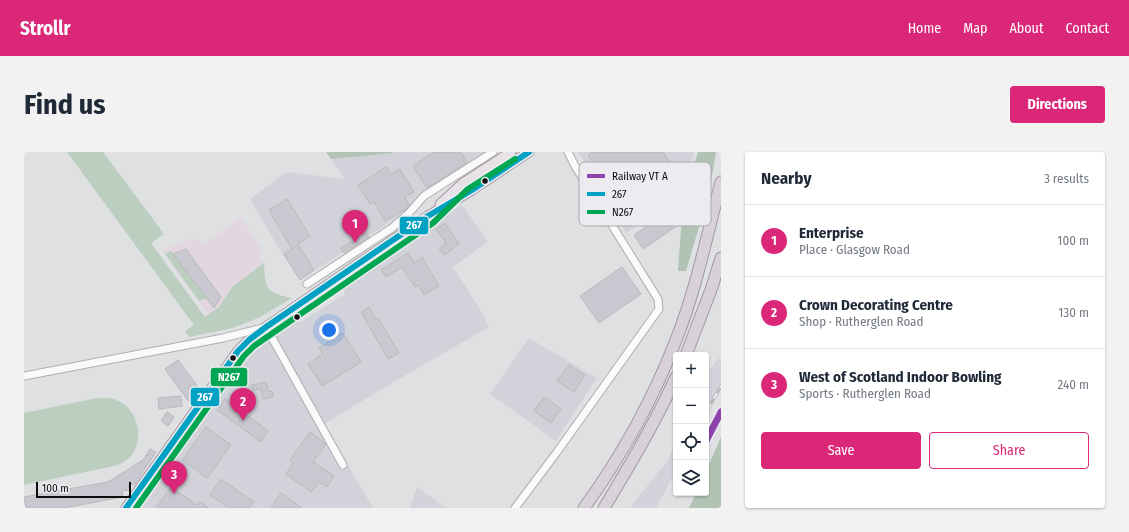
<!DOCTYPE html>
<meta charset="utf-8">
<style>
body{margin:0;font-family:"Fira Sans Condensed",sans-serif;background:#f2f2f3;color:#1f2937}
.controls{position:absolute;right:12px;bottom:12px;display:grid;overflow:hidden;border-radius:4px;box-shadow:0 1px 3px #0004}
.controls button{width:36px;height:36px;display:grid;place-items:center;padding:0;border:0;border-bottom:1px solid #e0e1e3;background:#fff;color:#1f2937;font:20px sans-serif}
.scale{position:absolute;left:12px;bottom:10px;width:95px;box-sizing:border-box;padding-left:4px;border:2px solid #0d0d0e;border-top:0;font-size:11px;line-height:14px;white-space:nowrap;color:#0d0d0e;-webkit-text-stroke:3px #ececf0;paint-order:stroke}
.you{position:absolute;left:305px;top:178px;width:14px;height:14px;margin:-10px;border:3px solid #fff;border-radius:50%;background:#1a73e8;box-shadow:0 0 0 6px #1a73e833}
.badge{display:grid;place-items:center;width:26px;height:26px;border-radius:50%;background:#db2777;color:#fff;font-size:13px;font-weight:700}
.pin{position:absolute;translate:-50% -33px;filter:drop-shadow(0 1px 2px #0008)}
.pin::after{content:'';position:absolute;top:21px;width:14px;height:12px;background:inherit;clip-path:polygon(0 0,100% 0,50% 100%)}
.list{margin:0;padding:0;list-style:none}
h2{display:flex;justify-content:space-between;align-items:center;height:52px;margin:0;padding:0 16px;font-size:17px}
h2 small{font-size:13px;font-weight:400;color:#747a83}
.list li{display:grid;grid-template-columns:26px 1fr auto;gap:12px;align-items:center;box-sizing:border-box;height:72px;padding:0 16px;border-top:1px solid #e0e1e3}
.list b{display:block;font-size:15px;white-space:nowrap}
.list p{margin:0;font-size:13px;white-space:nowrap;color:#747a83}
.list em{font-size:13px;font-style:normal;color:#747a83}
.actions{display:flex;gap:8px;padding:12px 16px}
.actions a{flex:1;padding:9px 0;border:1px solid #db2777;border-radius:4px;text-align:center;font-size:14px;color:#db2777}
.actions .main{background:#db2777;color:#fff}
.icon{flex:none;width:22px;height:22px;fill:none;stroke:currentColor;stroke-width:2;stroke-linecap:round;stroke-linejoin:round}
.map{position:relative;flex:none;width:697px;height:356px;overflow:hidden;border-radius:4px}
header{display:flex;align-items:center;gap:24px;box-sizing:border-box;height:56px;padding:0 20px;background:#db2777;color:#fff}
header strong{font-size:19px}
nav{display:flex;gap:22px;margin-inline-start:auto;font-size:14px}
.intro{display:flex;align-items:center;justify-content:space-between;box-sizing:border-box;height:96px;padding:0 24px}
h1{margin:0;font-size:28px}
.button{padding:10px 18px;border-radius:4px;background:#db2777;color:#fff;font-size:14px;font-weight:700}
main{display:flex;gap:24px;padding:0 24px}
aside{flex:1;background:#fff;border-radius:4px;box-shadow:0 1px 3px #0004}
.map>svg:first-child{display:block}
</style>
<header>
<strong>Strollr</strong>
<nav><a>Home</a><a>Map</a><a>About</a><a>Contact</a></nav>
</header>
<div class="intro"><h1>Find us</h1><a class="button">Directions</a></div>
<main>
<div class="map">
<svg width="697" height="356" viewBox="0 0 697 356">
<rect width="100%" height="100%" fill="#dfe0e2"/>
<polygon fill="#e2d6df" points="217,65 239,98 234,99 240,111 209,134 195,155 185,163 138,98 173,86 179,94"/>
<g fill="#d2d3da">
<polygon points="368,0 466,0 407,44 276,128 256,98 226,47 262,20 321,27 307,7"/>
<polygon points="554,0 670,0 657,46 602,81"/>
<polygon points="438,53 464,90 429,115 456,157 465,175 363,234 300,272 349,356 112,356 223,200 237,186 269,163 275,171 321,142 316,133"/>
<polygon points="505,186 573,226 532,289 466,242"/>
<polygon points="695,206 697,207 697,233 682,263 682,237 687,228 682,223"/>
<polygon points="652,292 652,319 632,356 606,356 643,309"/>
<polygon points="393,335 422,356 386,356"/>
</g>
<g fill="#bccebf">
<path d="M43,0H79L140,82L127,91L181,165L195,155L209,134L240,111C241,135 241,141 268,146L236,165L209,176L165,185L161,179L170,173Z"/>
<polygon points="147,99 183,146 175,149 141,102"/>
<path d="M73,246C79,246 86,245 92,248C113,255 121,285 108,303C103,309 97,312 90,314L0,333V261Z"/>
</g>
<g fill="#b0c3b4">
<polygon points="302,0 368,0 369,1 307,7"/>
<polygon points="674,0 692,0 685,41 662,119 654,119 659,49"/>
<polygon points="697,285 697,356 665,356 672,341 682,341 682,319"/>
</g>
<g fill="#c9c8d0" stroke="#b8b9ba">
<polygon points="410,0 437,0 443,10 403,36 389,14"/>
<polygon points="568,0 639,0 650,18 595,52 564,3"/>
<polygon points="362,15 367,22 376,17 390,40 381,45 385,53 382,57 361,69 350,50 346,52 334,33"/>
<polygon points="263,47 286,84 274,92 290,118 276,128 260,102 268,97 245,58"/>
<polygon points="644,60 653,74 619,97 610,83"/>
<polygon points="421,71 435,92 420,103 415,96 422,91 412,77"/>
<polygon points="342,81 345,85 320,101 317,96"/>
<polygon points="162,97 197,145 190,156 149,102"/>
<polygon points="384,101 390,111 398,105 415,134 400,143 394,133 391,135 378,115 362,125 357,118"/>
<polygon points="598,115 617,142 575,171 556,144"/>
<polygon points="345,155 352,167 354,166 375,201 364,207 337,160"/>
<polygon points="319,181 337,210 298,234 284,212 299,202 295,196"/>
<polygon points="154,208 174,235 165,250 141,217"/>
<polygon points="545,213 561,223 550,240 533,229"/>
<polygon points="242,230 245,240 248,239 249,245 239,247 237,237 229,238 228,233"/>
<polygon points="157,244 158,254 135,257 134,246"/>
<polygon points="520,245 537,257 527,271 510,259"/>
<polygon points="201,247 244,279 237,290 193,258"/>
<polygon points="143,260 150,265 144,274 137,269"/>
<polygon points="182,275 207,293 183,326 158,308"/>
<polygon points="286,280 302,292 289,310 310,324 303,335 295,330 287,340 262,322 269,311 266,308"/>
<polygon points="126,297 132,300 111,332 104,333 106,338 98,339 99,345 40,356 2,356 0,345 84,330 119,308"/>
<polygon points="197,327 230,350 225,356 205,356 186,343"/>
<polygon points="147,335 173,353 176,350 185,356 132,356"/>
<polygon points="257,341 278,356 247,356"/>
</g>
<g fill="none" stroke-linecap="round" stroke-linejoin="round">
<defs>
<g id="minor">
<polyline points="283,132 368,76 385,61 400,44 469,0"/>
<polyline points="0,224 199,186 242,175 319,313"/>
<polyline points="491,356 533,300 635,157 634,147 551,14 544,0"/>
</g>
<g id="major">
<polyline points="416,52 439,31 487,0"/>
<polyline points="102,356 214,199 225,188 242,175 404,64 448,38 505,0"/>
</g>
<g id="highway">
<polyline points="662,203 688,135 697,106"/>
<path d="M560,356C597,305 629,247 652,188C672,138 683,83 697,30"/>
<path d="M580,356C606,313 631,271 652,225"/>
</g>
</defs>
<use href="#minor" stroke="#aeaeb0" stroke-width="9"/>
<use href="#major" stroke="#9f97a1" stroke-width="11"/>
<use href="#highway" stroke="#9f97a1" stroke-width="13"/>
<use href="#minor" stroke="#fafafb" stroke-width="7"/>
<use href="#major" stroke="#e6e2e6" stroke-width="9"/>
<use href="#highway" stroke="#d9d1da" stroke-width="11"/>
<defs>
<polyline id="rail" points="684,257 697,234"/>
</defs>
<use href="#rail" stroke="#b9baba" stroke-width="3.5"/>
<use href="#rail" stroke="#ececf0" stroke-width="2" stroke-dasharray="6" stroke-linecap="butt"/>
<defs>
<polyline id="bus-1" points="102,356 214,199 225,188 242,175 404,64 448,38 505,0"/>
<polyline id="bus-2" points="112,356 220,204 230,194 409,71 444,37 491,7"/>
</defs>
<use href="#bus-1" stroke="#ececf0" stroke-width="9"/>
<use href="#bus-2" stroke="#ececf0" stroke-width="9"/>
<use href="#bus-1" stroke="#01a1c4" stroke-width="6"/>
<use href="#bus-2" stroke="#00a651" stroke-width="6"/>
<defs>
<polyline id="rail-1" points="682,289 697,260"/>
</defs>
<use href="#rail-1" stroke="#ececf0" stroke-width="10"/>
<use href="#rail-1" stroke="#8e44ad" stroke-width="7"/>
</g>
<g fill="#0d0d0e" stroke="#ececf0" stroke-width="1.5">
<circle cx="461" cy="29" r="3.5"/>
<circle cx="273" cy="165" r="3.5"/>
<circle cx="209" cy="206" r="3.5"/>
</g>
<rect x="555" y="10" width="132" height="64" rx="6" fill="#ececf0" stroke="#a9a9ac" stroke-width="1"/>
<rect x="563" y="22" width="18" height="4" fill="#8e44ad"/>
<rect x="563" y="40" width="18" height="4" fill="#01a1c4"/>
<rect x="563" y="58" width="18" height="4" fill="#00a651"/>
<g font-size="11" fill="#0d0d0e">
<text x="588" y="28">Railway VT A</text>
<text x="588" y="46">267</text>
<text x="588" y="64">N267</text>
</g>
<g stroke="#ececf0" stroke-width="1.5">
<rect x="375" y="64" width="30" height="19" rx="4" fill="#01a1c4"/>
<rect x="186" y="215" width="38" height="20" rx="4" fill="#00a651"/>
<rect x="166" y="235" width="30" height="20" rx="4" fill="#01a1c4"/>
</g>
<g font-size="11" text-anchor="middle" font-weight="bold" fill="#fff">
<text x="390" y="77">267</text>
<text x="205" y="229">N267</text>
<text x="181" y="249">267</text>
</g>
</svg>
<div class="controls">
<button>+</button>
<button>−</button>
<button><svg class="icon" aria-label="locate" viewBox="0 0 24 24"><circle cx="12" cy="12" r="6"/><path d="M12 2v4M12 18v4M2 12h4M18 12h4"/></svg></button>
<button><svg class="icon" aria-label="layers" viewBox="0 0 24 24"><path d="M12 4l9 5-9 5-9-5zM3 14l9 5 9-5"/></svg></button>
</div>
<div class="scale">100 m</div>
<div class="you"></div>
<div class="pin badge" style="left:331px;top:91px">1</div>
<div class="pin badge" style="left:219px;top:269px">2</div>
<div class="pin badge" style="left:150px;top:342px">3</div>
</div>
<aside>
<h2>Nearby<small>3 results</small></h2>
<ul class="list">
<li><span class="badge">1</span><div><b>Enterprise</b><p>Place · Glasgow Road</p></div><em>100 m</em></li>
<li><span class="badge">2</span><div><b>Crown Decorating Centre</b><p>Shop · Rutherglen Road</p></div><em>130 m</em></li>
<li><span class="badge">3</span><div><b>West of Scotland Indoor Bowling</b><p>Sports · Rutherglen Road</p></div><em>240 m</em></li>
</ul>
<div class="actions"><a class="main">Save</a><a>Share</a></div>
</aside>
</main>
